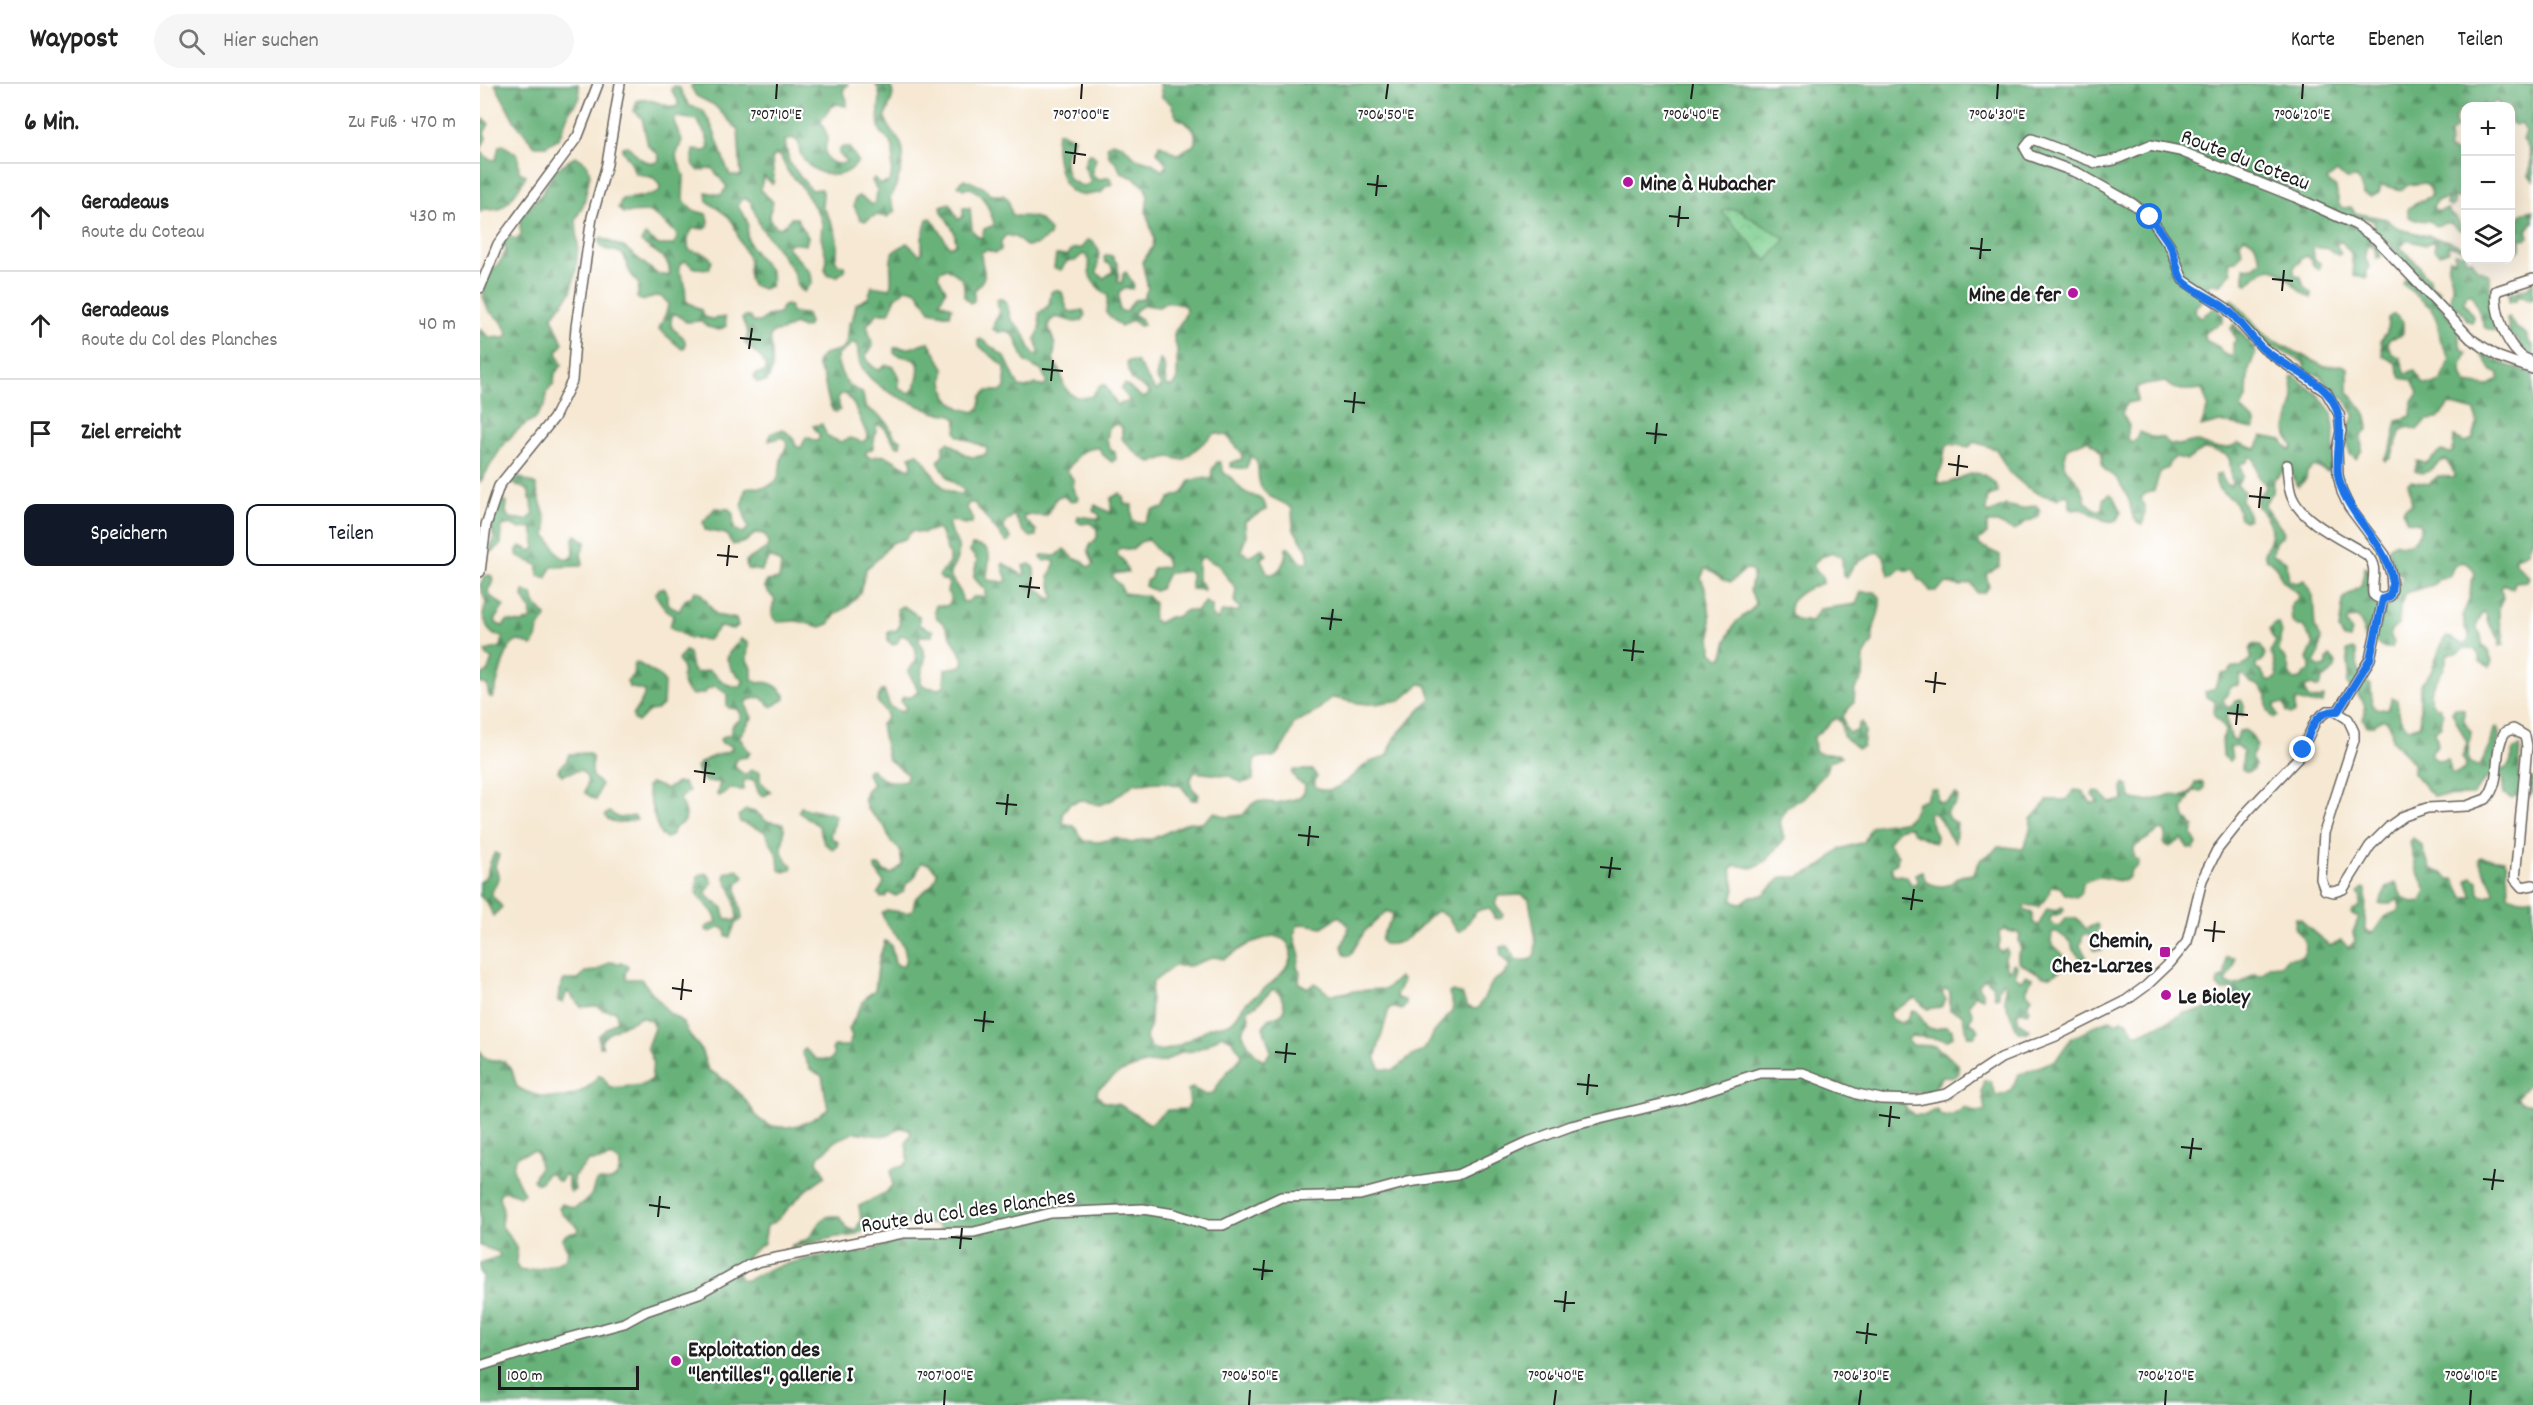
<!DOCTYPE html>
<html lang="de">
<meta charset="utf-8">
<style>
body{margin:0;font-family:Dekko,sans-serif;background:#f6f6f6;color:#222}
.controls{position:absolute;right:18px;top:18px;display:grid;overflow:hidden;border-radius:12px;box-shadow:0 6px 24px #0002}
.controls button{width:54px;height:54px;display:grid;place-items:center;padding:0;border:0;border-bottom:2px solid #e0e0e0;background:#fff;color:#222;font:30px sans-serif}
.scale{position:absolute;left:18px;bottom:15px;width:141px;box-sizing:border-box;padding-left:6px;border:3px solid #1c1c1c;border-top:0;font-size:16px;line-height:21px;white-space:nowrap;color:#1c1c1c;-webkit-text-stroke:4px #fff;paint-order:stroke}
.stop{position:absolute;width:18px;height:18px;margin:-14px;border:4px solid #1a73e8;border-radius:50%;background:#fff}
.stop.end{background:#1a73e8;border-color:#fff;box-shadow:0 2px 6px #0008}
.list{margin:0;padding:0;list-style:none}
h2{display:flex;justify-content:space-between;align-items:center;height:78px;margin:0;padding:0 24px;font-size:26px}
h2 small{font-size:20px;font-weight:400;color:#767676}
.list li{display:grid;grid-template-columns:39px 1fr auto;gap:18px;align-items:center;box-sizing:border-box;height:108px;padding:0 24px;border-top:2px solid #e0e0e0}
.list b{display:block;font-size:22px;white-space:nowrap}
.list p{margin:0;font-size:20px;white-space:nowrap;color:#767676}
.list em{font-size:20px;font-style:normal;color:#767676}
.actions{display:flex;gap:12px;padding:18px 24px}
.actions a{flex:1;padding:14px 0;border:2px solid #111827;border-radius:12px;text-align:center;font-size:21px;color:#111827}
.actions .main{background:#111827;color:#fff}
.icon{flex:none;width:33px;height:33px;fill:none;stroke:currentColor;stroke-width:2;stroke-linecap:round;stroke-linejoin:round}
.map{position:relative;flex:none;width:2053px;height:1321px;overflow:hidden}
header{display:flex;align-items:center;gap:36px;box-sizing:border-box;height:84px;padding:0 30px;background:#fff;border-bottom:2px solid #e0e0e0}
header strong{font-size:28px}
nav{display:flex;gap:33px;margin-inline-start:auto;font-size:21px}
.search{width:420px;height:54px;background:#f6f6f6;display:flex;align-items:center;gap:15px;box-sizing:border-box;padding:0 21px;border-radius:33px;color:#767676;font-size:22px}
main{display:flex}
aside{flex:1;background:#fff}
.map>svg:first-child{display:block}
</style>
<header>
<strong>Waypost</strong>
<div class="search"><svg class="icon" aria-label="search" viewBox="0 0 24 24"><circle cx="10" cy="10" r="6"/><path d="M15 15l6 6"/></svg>Hier suchen</div>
<nav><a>Karte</a><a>Ebenen</a><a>Teilen</a></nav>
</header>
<main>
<aside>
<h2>6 Min.<small>Zu Fuß · 470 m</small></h2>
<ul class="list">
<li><svg class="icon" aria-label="ahead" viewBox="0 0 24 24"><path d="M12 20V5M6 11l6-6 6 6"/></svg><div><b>Geradeaus</b><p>Route du Coteau</p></div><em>430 m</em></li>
<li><svg class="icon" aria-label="ahead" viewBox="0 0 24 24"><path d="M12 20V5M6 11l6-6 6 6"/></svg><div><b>Geradeaus</b><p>Route du Col des Planches</p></div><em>40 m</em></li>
<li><svg class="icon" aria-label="arrive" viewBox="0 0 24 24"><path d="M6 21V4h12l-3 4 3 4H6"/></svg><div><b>Ziel erreicht</b></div></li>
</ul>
<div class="actions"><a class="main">Speichern</a><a>Teilen</a></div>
</aside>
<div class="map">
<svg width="2053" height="1321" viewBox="0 0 2053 1321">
<defs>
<pattern id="forest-firs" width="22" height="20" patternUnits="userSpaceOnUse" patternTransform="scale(1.5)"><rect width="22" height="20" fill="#67b27a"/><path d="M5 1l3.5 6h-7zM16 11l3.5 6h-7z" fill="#549063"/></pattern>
<pattern id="park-crowns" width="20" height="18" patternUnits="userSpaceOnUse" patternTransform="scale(1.5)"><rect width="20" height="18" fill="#7fcf90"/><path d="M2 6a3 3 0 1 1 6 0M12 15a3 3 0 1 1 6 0" fill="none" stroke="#6db17c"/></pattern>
</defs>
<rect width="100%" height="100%" fill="#fff"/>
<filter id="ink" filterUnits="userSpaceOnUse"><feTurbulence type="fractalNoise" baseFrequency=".0167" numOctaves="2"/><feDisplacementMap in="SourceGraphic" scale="12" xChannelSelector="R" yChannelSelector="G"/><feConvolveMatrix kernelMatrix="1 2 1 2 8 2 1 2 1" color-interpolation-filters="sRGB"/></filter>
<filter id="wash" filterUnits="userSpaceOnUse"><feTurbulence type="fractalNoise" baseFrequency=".008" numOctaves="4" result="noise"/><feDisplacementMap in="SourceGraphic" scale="24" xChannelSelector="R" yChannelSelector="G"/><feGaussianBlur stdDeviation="1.35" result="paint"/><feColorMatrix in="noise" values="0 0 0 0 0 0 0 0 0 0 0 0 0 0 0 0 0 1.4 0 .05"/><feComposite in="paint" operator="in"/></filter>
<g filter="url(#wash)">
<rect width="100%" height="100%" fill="#f6e8d2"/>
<g fill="url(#forest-firs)" stroke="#42674b" stroke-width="1.5" fill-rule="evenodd">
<polygon points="15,0 98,0 100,13 89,28 79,54 66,62 55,62 35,38"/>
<path d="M212,0H368L363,6L367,16L366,22L357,20L351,23L341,37C342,41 346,47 347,51C348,56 345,62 345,67C346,79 358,83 367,77L359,70V66L363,63H369L378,77C364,104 317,88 319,59L313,54L305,57L309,78L331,106L341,105L343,110L342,123C353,139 362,156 355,175L358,180L364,182L365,186L358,192L347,191L345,185L347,176L341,154L342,139L340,132L320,100L308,88L301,73L296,70L292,75L294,98L292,100L284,92L280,105L293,118L289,131L291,138L299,144L304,142L311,134H317L328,153L326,161L310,159L307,163L331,189L332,198L324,208L319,205L312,185L280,142L271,118L265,114L258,120C259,128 265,130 267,137C269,143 266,150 268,156C272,174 296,180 291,202L283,205L272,201L269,195V175L259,156L254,140L249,133L227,117L226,108L241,111L247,103L232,84L219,87L212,79L214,66L225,67L229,64L227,53L217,36L196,33L194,38L202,56L196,72L204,92L203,115L212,126L226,130L229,136L228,143L224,145L214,144C207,151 207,157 209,166L228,171L232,177L229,185L215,184L205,177L200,181L199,186L205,200L206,217L221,226L225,233L231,235L245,233L246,242L239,246L228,243L221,237L206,238L198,231L193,230C184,252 208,245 205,263L202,265L179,245L187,226L188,219L182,213L175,212C166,214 166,220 157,214L159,201C156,195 149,190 148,184C146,178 147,175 142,170C133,163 121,171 119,156L121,154L145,164L176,189L189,192C193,173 172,167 161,158L165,151L179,161H193L197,154L196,149L171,128L143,129L138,124L142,115C155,113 166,114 179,108L180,102L174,94L155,89L151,78L142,66V63L148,62C159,73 158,77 175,79L179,76L178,70L168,62L162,34L154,27L157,17C175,12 182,24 197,23L198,17L191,5L194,2L199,3L209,22C213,23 219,23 222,26C234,38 242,76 250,91L261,92L258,46L234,21L216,12L211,3Z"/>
<path d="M396,0H408C420,12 405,22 406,35C408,45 417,52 421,60C428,73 416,103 410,115L415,127L407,133L396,131L385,137L380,135L374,122L375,115L378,112L383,114L392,121L396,117L397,106L392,97L394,94L400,100L409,98C413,92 411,87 412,80C418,50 402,60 399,42C396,27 404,13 396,0Z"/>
<path d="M680,0H2053V96L2049,91C2051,77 2053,67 2043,56L2046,47L2041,39L2035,41L2031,38L2030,22H2020L2016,17L2009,22H1986L1985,26L1980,25L1975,34L1976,44L1969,51L1970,59L1968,65L1982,71L1977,82L1983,89L1985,115L1973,113L1974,120L1971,123L1966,120L1968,115L1956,117L1953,124L1957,127L1968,125L1971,131L1976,133L1984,148C1969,142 1975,134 1956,142L1950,137L1935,136L1928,132V124L1951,112L1950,103L1945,99L1928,101L1922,106L1901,101L1899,109L1891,113L1884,110L1877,94L1867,95L1857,88L1847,96L1856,104L1859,121L1863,124L1871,123L1875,129L1906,135L1919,145L1969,157L1985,164L1982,165L1968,161L1969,167L1960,170L1954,166L1955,161L1952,157L1945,161L1927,156L1920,163L1940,183L1942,189L1950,195L1951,202L1960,207L1956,216L1977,244L1981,264L1987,269C1983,278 1977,288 1986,299L2007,302L2018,296L2019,290L2012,287L2000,269L2002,268C2021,281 2032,283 2053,289V454L2048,468L2035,474V478L2049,493L2047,497L2035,498L2033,505L2024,500L2021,504L2023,514L2019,524V537L2024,553V561L2019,562L2020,556L2008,539L2006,530L2003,528L1997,539V545L2001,552L2002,560L2007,565L2012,577L2010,583L1999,577V571L1994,565L1985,564L1978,569L1968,570C1966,574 1966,580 1964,584C1958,597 1944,606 1953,621L1959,623L1963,630L1961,642L1955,647L1958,661L1951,668L1952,673L1959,677L1968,675L1971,688L1974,690L1985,685L1986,680L1982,673L1987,659L1972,628L1975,624L1984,625V637L1991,648L1988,671L1990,679L1997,682L2000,681L2010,662L2014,645L2017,643C2023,655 2013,668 2013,681L2024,686L2029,681L2035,665L2040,662L2039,695L2042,697L2053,694V711L2050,707L2031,714L2024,710L2022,694L2008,693L1992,711L1953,712L1934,690L1933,679L1912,656L1911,643L1906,636H1902L1892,642H1887L1883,635C1891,619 1877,611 1867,600L1869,590L1867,567L1873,565L1876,568C1876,581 1879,594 1891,601L1892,620L1895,624L1908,626L1912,614L1917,615C1918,628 1921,652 1940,641V601L1951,588L1963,557L1967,552L1983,560L1988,558L1989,550L1985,544L1983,530L1990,513L1991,497L1995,492C1994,483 1989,480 1981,478L1974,482L1969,493L1960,494L1953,501L1925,509L1920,524L1919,540L1911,547L1910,551L1914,558L1912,564H1905L1884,553L1883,542L1877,534L1868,535L1867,540L1872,547L1870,555L1864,554L1859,546L1863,517L1865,513L1881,502L1885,483L1890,486L1889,510L1898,524L1906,525C1914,517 1917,504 1923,493L1916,487L1908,464L1914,459C1927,464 1938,457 1941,443L1939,439L1927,437L1923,428L1924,424L1932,420L1928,399L1931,397L1949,400L1958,392L1975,393V390L1966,376C1953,378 1951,394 1935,387L1937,377L1946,379L1961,367L1971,369L1973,367L1974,353L1985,358L1993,355L1997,339L1995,327L1969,320L1958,335L1946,336L1937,346L1928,343L1921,346L1911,374L1905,377L1904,375L1911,365L1917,337L1931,332L1932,318L1938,309L1932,296L1921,294L1916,279L1903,272L1901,256L1907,248L1908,234L1914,230L1923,238V249L1920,252L1909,255L1907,259L1912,270L1920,273L1926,290L1934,286L1944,300L1954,301L1962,296L1970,274L1961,258L1957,237L1951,224L1923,200L1926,194L1933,195L1938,190C1925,183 1918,171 1909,160C1903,153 1897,152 1893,143L1895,137L1882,134L1876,137L1900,167L1901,173L1896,174L1895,165L1889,161L1886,164L1885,173L1889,183L1886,187L1887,194L1874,192L1871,169L1861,157L1856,161L1861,169L1859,171L1848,165L1833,163L1834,175L1841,180L1839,186L1835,184L1828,172L1821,174L1820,178L1814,183V190L1821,193L1824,203L1831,209V214C1806,202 1799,165 1768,200L1764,198V184L1774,183L1781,176L1774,158L1764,153L1760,158L1762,169L1756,177L1749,178L1751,189L1740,201L1731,200L1724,204L1721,210L1722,217L1716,222L1715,228L1721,233L1736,223L1743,231V238L1724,249L1725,256L1739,263L1742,269L1751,273L1753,268V259L1756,257L1751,244L1754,240L1774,264L1775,270L1768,288L1767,312L1761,325L1775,338V343L1773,345L1740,338L1721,343L1728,322L1722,305C1708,306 1696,309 1685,298L1660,302L1657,304V317L1647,319L1642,329L1649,342L1647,354L1651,358L1655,357L1659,348L1671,353L1683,354L1690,360L1699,361L1715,357L1734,364H1749L1758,359L1776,365L1782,352L1802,356L1810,367L1813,363L1807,352L1806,345L1814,314L1811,294L1814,292L1839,312L1852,329L1854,344L1853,385L1847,388L1834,382L1827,388L1826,395L1818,403L1810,385L1805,386L1794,395L1793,408L1785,419V423L1804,448L1803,452L1795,458L1793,470L1806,477L1809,497L1818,499L1824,496L1833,512L1835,543L1841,554L1839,569L1835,577L1836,582L1843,584L1847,582V576L1850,572L1856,579C1856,585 1848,593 1842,594L1841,601L1838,604L1832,601L1825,603L1827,613L1834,616L1844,613L1843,619L1831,620L1817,616L1815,619V629L1811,630L1807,628L1804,620H1795L1794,623L1798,632L1795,634C1787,630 1786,620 1787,612L1779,602L1770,598L1763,591H1760L1758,601L1752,602L1743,616L1747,624L1752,622L1755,616H1761L1764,621L1763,631L1751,628L1746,632L1751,654L1756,657L1759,647L1765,646L1772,652L1777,662L1771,674L1775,681L1774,686L1767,688L1762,686L1763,668L1757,661L1750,664L1752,674L1749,677L1743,672L1742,655L1746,646L1734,631L1735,617L1726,613L1725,608L1734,605L1741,590L1748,589L1753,583L1761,584L1771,574L1770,566L1773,560L1780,561L1785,570L1782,577L1776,581V585L1782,588L1786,596H1794L1797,592L1794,575L1790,569L1796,557L1791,551L1790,545L1796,539H1799L1801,545L1799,568L1806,575L1810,591L1814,596L1821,595L1825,589L1830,587V580L1827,575L1834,560L1823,542H1818L1812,538L1811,522L1819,513L1818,510C1814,505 1807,502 1803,497C1797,488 1798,479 1786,475L1784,469C1794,449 1794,439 1777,422V413L1786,404L1785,400L1778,393L1774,374L1769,373L1767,378L1760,380L1763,392L1757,401L1764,408L1761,417L1768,427L1769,435L1765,437L1760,434C1758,429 1758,423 1755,419C1748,409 1734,409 1736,391L1741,389L1745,400L1750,402L1752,400C1747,373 1758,371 1725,365L1707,376L1696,373L1690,378L1688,384L1680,388L1674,407L1665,410L1661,414L1665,425L1663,440C1649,437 1653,425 1648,414C1646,410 1640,398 1636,394C1632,390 1625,389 1623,382C1620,377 1623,378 1622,373C1621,366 1613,359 1607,356L1587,364C1587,369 1584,374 1584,379C1583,388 1603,394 1605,417L1616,426H1623V415L1630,410L1633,412L1641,428L1636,437C1618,440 1610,421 1593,426L1590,424V414L1586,410L1577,415L1559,410L1546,403L1528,387L1516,365L1494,358L1489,363L1469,360C1460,369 1467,381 1458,390V398C1477,405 1490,376 1512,397C1516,401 1518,402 1518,409L1508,412L1506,426L1509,429L1526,421L1542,425L1556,421L1560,426L1559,433L1546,438L1534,447L1517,439H1507V450L1499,455V461L1520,471V482L1506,490L1509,503L1503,509H1497L1491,499L1480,502L1467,499L1456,507H1450L1445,499L1438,496L1434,485L1428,487L1421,484L1413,491H1409L1404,473L1397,468L1374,480L1367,493L1363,492L1362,474L1353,469L1341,473L1334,479L1335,487L1342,492L1343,499C1329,504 1307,511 1310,530L1317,536L1331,538L1340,525L1376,520L1381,508H1395L1400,513C1402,532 1391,539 1393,557L1384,572L1383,593L1375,605L1374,618L1363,632L1366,645L1370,649L1377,647L1378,641L1382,638L1385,647L1383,663L1378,665L1363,652L1361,639L1356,634L1334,653L1335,667C1344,673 1353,667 1362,672L1349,678L1346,687L1325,713L1306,724L1303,729L1300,737L1304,755L1286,777L1272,784L1255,781L1251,786L1255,805L1252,817L1260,820L1271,812L1283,811L1302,793H1319L1343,781L1360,765L1384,758L1391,743C1413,733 1429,750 1437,718L1446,715L1451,705L1457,706V715L1459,718H1465L1476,710L1478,714L1475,721L1466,728L1469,735L1477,739L1475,758C1464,751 1466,735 1451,728L1448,731L1456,752L1455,759L1433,749L1430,743C1416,743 1415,749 1408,759L1418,772L1417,779L1411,783L1413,790L1426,792L1431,800H1436L1437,796L1435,790L1442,787L1446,798C1461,805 1469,803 1480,792L1493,790L1501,775L1512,769L1518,762L1543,765L1550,747L1551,735L1568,716H1586L1595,706L1602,707L1611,719L1618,718L1612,711L1614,707L1619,708L1631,719L1643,716L1642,703L1644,700L1649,703L1651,714C1669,721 1677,714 1693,710L1702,713L1712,707L1715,699L1723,698L1724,704L1722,707H1713L1703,725L1705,734L1714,743L1712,750L1717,760L1714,765L1708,764L1702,755L1690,763L1684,760L1686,750L1683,746L1679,747L1654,763V773L1659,777L1657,783L1651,786L1649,793L1643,797C1623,796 1626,788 1603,799L1602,807L1596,813L1585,810L1580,803L1571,802L1568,812L1559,823L1546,821L1544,823L1545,826L1552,829L1553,838L1558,842L1567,825L1576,827L1582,823L1584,825L1582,829L1572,832L1569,836L1574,841L1579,842L1586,834H1597L1606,845L1616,840L1619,842L1616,852L1622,859V866H1614L1612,853L1607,850L1603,851L1600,862L1606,872L1603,876L1593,866L1591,858L1577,848H1572L1571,859C1578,867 1587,869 1585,883L1571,892H1563L1538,878V869L1541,866L1538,857L1540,852L1538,849L1524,846L1519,848L1520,858L1517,864L1521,868L1526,865L1528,868L1524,875L1527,886L1531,885L1533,879L1537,882L1535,892L1541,896L1546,891L1552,894L1546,907L1552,914L1547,921L1550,926L1547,929L1541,927L1537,929L1539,938L1549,946L1547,948H1538L1525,918V899L1522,898L1518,906L1519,913L1515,914L1513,902L1505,894L1498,902L1503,909V914L1495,911L1489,921L1493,931L1489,936L1499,946L1495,952H1488L1482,930L1470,926V908L1466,905L1462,908L1466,916L1461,923L1447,925L1435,914L1409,929L1411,935L1421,939L1427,935L1432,927H1437L1447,944L1456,945L1466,942L1472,946L1473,952L1468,956L1432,952L1427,955L1433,961L1455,962L1478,980L1479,989L1475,993L1463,992L1453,1007L1426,1009L1425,1023L1434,1031H1446L1456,1025L1462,1032L1473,1031L1485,1023L1495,1028L1505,1027L1502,1007L1505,996L1510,997L1516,1011C1532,1012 1532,1003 1538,991L1576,976L1592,953C1606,950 1614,939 1630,936L1636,939L1641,936L1647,937L1653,948L1659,950C1668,945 1699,934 1703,929L1724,926L1729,921L1750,915L1755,908L1753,905L1742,907L1737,901L1738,896L1745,892L1746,873L1755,874L1754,882L1746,897L1749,901C1762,902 1763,897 1773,890L1782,891L1789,882L1801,881L1808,874L1821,873C1832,862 1821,853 1815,843L1816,834L1821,835C1829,846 1840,853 1850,862L1861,856L1868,863L1872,862L1875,857L1873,848L1879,833L1872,831L1871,828L1880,822L1881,813L1878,809L1883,804L1886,805L1885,846L1893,849L1904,833L1918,827L1920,824L1918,815L1911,820H1899L1907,803L1916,799L1922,813L1933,819L1941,818L1946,806L1936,785L1930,758L1933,754L1942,762L1950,785L1962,789L1968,795H1974L1983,813H1993L1987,797L1991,793L1998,797L1999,810L2006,812L2014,809C2013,796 2000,787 1999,775L2001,773L2024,776L2027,781L2028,811L2040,815L2053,813V981L2050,999L2037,1013L2041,1018L2053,1020V1321H0V1200L3,1193L0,1188V1179L20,1172L18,1168L0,1162V967C6,979 12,977 24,977L32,986L37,1003C62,1018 100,1019 118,992H122L130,1004L163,1001L171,996L173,978L167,963L174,944L171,937L161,933C148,941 129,944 121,958L123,963H120L118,952L137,936L136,927L122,926L118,922L101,923L87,907L83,919L78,917L79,906L84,896H98L105,888L116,887L130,878L146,880L148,884L145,890L146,895H161L189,929L203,938L211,953L221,965L228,986C247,995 257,1006 270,1022C273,1026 274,1031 278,1034C298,1052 330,1040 348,1025L342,992L330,985L322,968L325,965L336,975L350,976L354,971L352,966L354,962H368L372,953L369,945C377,931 381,915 395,906L399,875L405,857L411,861L415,879L420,882L424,881C432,855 406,850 402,829L407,826L429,829L433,825L435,815C444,806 455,803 457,788L449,780L441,779C436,788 438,794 427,799L423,808L416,812L408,809L405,813L401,814L398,809L404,799L395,785V782H400L404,787L412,790L422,781L420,766L411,758L405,743L387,725L384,714L386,707L393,700L387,690L388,686L392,685C402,698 410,699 426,696L427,690L408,675C406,669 402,646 401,640L406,636L407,630L397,617L401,607L404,606L410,623L422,628L426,624L421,617L423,613H432L438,606L428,587L436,577C438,565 433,554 421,551L417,559L413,561L408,557V548L417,546L420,541L417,525L422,522C428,524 433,529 439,532V541L453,547L452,552H439C438,561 444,564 445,572C445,582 440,590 441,599L446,603L459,605L464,602L465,585L482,582L484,576L464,540L457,534L454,527L456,521L466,522L470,519L471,513L467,508L469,500L466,496H462L459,492L469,479V471L460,447L455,445L443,449L432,447L425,455L411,459L400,473L386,485L380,509L369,522L356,530L349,540L341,543L317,537L297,538C290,532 291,525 295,516L284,503L287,497L299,495L301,480L293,474L288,475L281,487L267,485L266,477L287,464L288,459L284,450L276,449L265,458L253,461L246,450L225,446L223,438L235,424L249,425L253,430L254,445L263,449L268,444L262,423L265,406C272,400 276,405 284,403C304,399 298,383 302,372C304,366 307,365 307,358L302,353L289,357L290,350L303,345L313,354L316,362L321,364L326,353L337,357L340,352L333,342L342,340L347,352L360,358L371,354L383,358L388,353L374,321L366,310H361L358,314L360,326L357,328L353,327C347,317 346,305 344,295C342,287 332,281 341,273C347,267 357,268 363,264L366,260L368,241L373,234L376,220L388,214L392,202L410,205C414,191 407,183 413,168L427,159L439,170L442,169V154L447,135L451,134C458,142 462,153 470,163L476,160L474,147L462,128L461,122L470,119L478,136L483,132V124H490L492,146L498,153H502L504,145L514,141C514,135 505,116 501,111L491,104L483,105L478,101L484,95L505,104L511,111H523L528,115L532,131C541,134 550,130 558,135C563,138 566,143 570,147L569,152L556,161L546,162L535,153L526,151L521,157V166L515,169L507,166L501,168C501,188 512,188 494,207V217L490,219L484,212C485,192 482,195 467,184L460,187L458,192L466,206L460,218L472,223L470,231L450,227L437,207L427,204L416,213L409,229H398L387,241L393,263L386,271C387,279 392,283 399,286L406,281L412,282L419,292V305L430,309C437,303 440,287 438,279C431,272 422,274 414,269V264L417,263C438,267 436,258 449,258L464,284L463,299L467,314L480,324L494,328L499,325L502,312L507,307H521L525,304V283L498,261V256L501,255L525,273L539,303L546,304L556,300L564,303L567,298L562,287L545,278L535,253L527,247L518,248L513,245L514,239L519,230L517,216L519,214C530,217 527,224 530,233C532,239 539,242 543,248C548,256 549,269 558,272L559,267L555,255L560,245L559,229L569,221L571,208L575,206L582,208L587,225L591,228L603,226L605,231L602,237L595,238L576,233C562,240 571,247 574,258C576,264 574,271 573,277L581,288C582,306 593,318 612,312L620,301H625L637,321L650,317L641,305L645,300L663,314L667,312L669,309C664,300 659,303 653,297C650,294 647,283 647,278L649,277L657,278L675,306L679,305L681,301L676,293L680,276L684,280L686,301L691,302L697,298C697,288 697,279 697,269C698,262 693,258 694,250C697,239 705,239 706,224L703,221L687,218L679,223L664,221L656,226L654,231L662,236L664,241L659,242L652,236L641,243L626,229L628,212C620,205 610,198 609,187C609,181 610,178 607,172L603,170L595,177H587L581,186L574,184L576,171H588L592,165L602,164L607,156L613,157L619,167L617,189L624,194L633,187L631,181L625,178L624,173L627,171L632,172L638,181V198L642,199L643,190L646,188L654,201L652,205L646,204L639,208V226L646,228L654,216L663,215L668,204L662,178L673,163L674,154L666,128L668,111L664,102L654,94L641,89L636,78L629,72L627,63L632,58L642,61L656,74L672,79L682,87L687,80L677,68L679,61C687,62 690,69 698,70L714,61C719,45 709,39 697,34L691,20L682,13ZM373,259L377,260C378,266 378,277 381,282C395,307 427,316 451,327C461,332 469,326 477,336L476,348L478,352L507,364L506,370C486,379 481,365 468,358L463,362V370L458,378L468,394L484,406L482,410C457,411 452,381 437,369L430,372L432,382L430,385C415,380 408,366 391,374L386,371V368L393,364L397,340L405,344L416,362H420L421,356L415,353L406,337L385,322L383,310C379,306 374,305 369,301C363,296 357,280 357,272ZM637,340L642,343C642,344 642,353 642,354C645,360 663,376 671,378L689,373L703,376L735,349L747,352L762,369V375L750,379L751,383L766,385L771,372C783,380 775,392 781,403C788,416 803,416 812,425L813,444L827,466L829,478H821L808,463L806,464C806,475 801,491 788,490L781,475L787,471L783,464L769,472L761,467L766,453L765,437L786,426C785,410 770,414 761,405C754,398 753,393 744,389L740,378H737L732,386V395L720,394L710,397L703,409L690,414L684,424L672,426L665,438L657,439L652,435V421L644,420L643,412L640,409L631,414V429L615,421L613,427L619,430L620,435L598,432L597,437L601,440L610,439L617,445V454L611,460L608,466L614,481L608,483L602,476L595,475L584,465L576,472L562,471L561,474L564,477L571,476L575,478L569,493L574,513L571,515L555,503L554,483L550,480L543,482L545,489L542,491L523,479L522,482L527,496L524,498L507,496C506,480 519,462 492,461L490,467L497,476C493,498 490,489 505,506V513H493L487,518L482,517L481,509L470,492C473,482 480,472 478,462C476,453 468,448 469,439L472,436L484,440L492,439L493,434L486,423L489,419H494L526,458H529L531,454L524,445V440L534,431L543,447L551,453L556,452V446L544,435V431L566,432L577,413L583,412L590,417L597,416L598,414L593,405L594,397L587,386C597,374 601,363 619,364L623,371L632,378L636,375L635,368L630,365L627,357L629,343ZM668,456L685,475L687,481L686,483L673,484L671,494L666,497L665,502L675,507L680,505L688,489C696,490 703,485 711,488V505L724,506L723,501L718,497V477L723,473L738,481L756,505L754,517L760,525L759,527L742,528L737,536L732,532V522L725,518L716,527L707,526L696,533H689L678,539L673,535L674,519L667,512L643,509L640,501L632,493L634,490L648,488L643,476L637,471V467L641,464L652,466L660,458ZM1225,485C1237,486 1240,497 1251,498L1266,485L1271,486L1273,490L1270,507L1276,520C1271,528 1265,530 1258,536C1248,547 1246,559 1243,573L1239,574L1232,568L1230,531L1225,504L1221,494ZM940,600L946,601L951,614L914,654L908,671C902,676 896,675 890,678C875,687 853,717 835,702V697L837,693L833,686H814L812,689L817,697L825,701L824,709L819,714L797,719L777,717L772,720L763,731L746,733L735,728L722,739L709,738L672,755H664L652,759L635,754L619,758L604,757C593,746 602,743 583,739V729L589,720L601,716L620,721L632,716L655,699L684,698L701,702L712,716H717L719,711L712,704L710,698L714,688L750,692L762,699L773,696L774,676L781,673L793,674C802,666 811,651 813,640L836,628L851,614C865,615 877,621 891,620C902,620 908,616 920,617ZM1042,811L1049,815C1050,827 1062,869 1051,875C1047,877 1041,876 1036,876L1028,862L1020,863L1021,872L1030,882L1025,890L1013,897L999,923L996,925L987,923L982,910L972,907L969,909L973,921L972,927L953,950L950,957L943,967L932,972L914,986L901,985L896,976V971L909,925L911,923L922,926L926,921L925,916L917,914L916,911L923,897L919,893L906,905C886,905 869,907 850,911L835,899L828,904L819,899L820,888L817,884L820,872L814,850L818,841L824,840L842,843L859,832L869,842L862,863L865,871L870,872L884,848L907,827L913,830C912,839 902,846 901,857L904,860C930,863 939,839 957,827L968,833L977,847H981C992,838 992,822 1010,825L1014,834L1018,835L1022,834L1023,830L1015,820L1018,812ZM792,852C800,853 807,855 810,864C818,885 780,907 767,918C760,924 758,935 749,939C742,942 734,941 727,945C713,953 672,984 666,953L670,943L671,906L673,898L694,882H710L734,873L744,875L770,859ZM793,905L800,910C808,928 805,930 788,935L783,943L791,967L785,976C775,974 765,957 762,947L769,937L768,925L777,921ZM742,951L752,956L762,970C758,981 749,984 743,993C738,999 737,1005 732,1010L726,1011L712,1004L708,1006L710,1020L707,1025L687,1026L670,1040L640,1021L622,1017L617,1010L618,1005L641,988L664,980L684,978L701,968L713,967L727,961ZM419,1044L429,1045L431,1049L426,1059L428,1077L424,1082L413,1084L411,1087L412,1101L405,1110L379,1122L381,1135L376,1146L367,1145L359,1132C337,1130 338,1144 328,1155L312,1161L310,1164L356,1153L372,1152L386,1146H396L412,1140H457L460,1144L457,1153L451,1155H424L382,1169L366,1168L331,1174L294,1183L267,1196L261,1195L257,1187L270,1170L284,1159L287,1142L296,1137L326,1106L345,1092L343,1085L337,1078L339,1071C348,1068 349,1062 355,1057C362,1053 368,1053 374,1048C393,1049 403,1058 419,1044ZM53,1067L57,1069C62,1091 59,1079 53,1096L56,1099H60L66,1090L70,1089L78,1097H81L84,1091L88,1093V1104L91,1108L95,1106L93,1093L109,1077L123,1076L131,1072L140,1079C140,1095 132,1100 118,1096C112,1101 115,1104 111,1111C108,1116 100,1121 94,1124L82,1120L79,1123L82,1130L99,1144L98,1148L87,1150L82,1155L88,1167L85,1175C76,1181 50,1189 39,1186L36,1180C42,1164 29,1153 21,1141L23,1125L19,1113L21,1108L27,1107L40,1112L44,1110C39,1097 26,1084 39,1071Z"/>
<path d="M4,35L9,40L4,49L6,54L0,67L9,75L16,76L19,62L23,61L38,71L39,88L46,91C43,99 28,122 19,125C13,127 7,124 0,128V42Z"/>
<path d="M581,48L594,54C593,61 591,61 587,67C583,75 585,88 590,96L602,102L607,101L611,98L604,82L608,70H612L616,74C615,83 607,89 618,96L629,93L633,100L626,102L621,109C614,109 604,113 597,110C578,104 574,65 577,49Z"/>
<path d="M96,72L106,79L110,90L104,119L96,135L98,162L96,186L91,208L72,233L83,259L77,268L82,281L75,289L74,299L66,309C67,326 62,322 55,335C36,343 20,364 10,382C6,388 5,392 0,398V245L9,253L25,254L28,250L22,238L9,227L3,213L5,200L10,188L20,178L26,167L23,157L27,152L37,155L41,150L39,133L61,111L74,87Z"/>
<polygon points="2053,126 2053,138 2047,146 2049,153 2046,155 2041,154 2041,165 2036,169 2031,169 2034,153 2031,141 2036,141 2042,129"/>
<path d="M1975,169L1985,170L1986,176H1992L1998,185L2010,191V204L2019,248L2005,244L1992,210H1987L1984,218L1993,232L1992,238L1988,237L1979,224L1969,223C1970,216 1973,205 1972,198C1971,188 1964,184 1970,175L1975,177Z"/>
<polygon points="2053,198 2053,214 2049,216 2039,211 2036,216 2029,218 2029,210 2047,204"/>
<path d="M1752,215L1787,253L1843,282L1862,281L1868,284V308C1880,323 1886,325 1888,345L1881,352L1882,366L1876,375L1870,370L1865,347L1875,332L1864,314L1853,308L1840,292L1825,286L1823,278L1818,275L1786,260L1749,222L1750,216Z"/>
<path d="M306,221L310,222L311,229L327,230L329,239L327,243L322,244L315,240L303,247L294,248L290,252C291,268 297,285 286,298H276L274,293L276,290L286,288C286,273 274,269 265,259L268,249L262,235L265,232L271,234L273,238H280L287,232L299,230L302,223Z"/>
<polygon points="2029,233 2035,243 2046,250 2050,260 2053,261 2053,273 2040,265 2038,255 2030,252 2027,235"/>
<path d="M31,389L56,401C58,417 70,435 66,451C67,454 70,456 72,459C78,467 76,473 89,475L94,471L93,454L96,451L106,458L101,470L103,479L101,482L71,483L67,494L58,492V482C51,476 44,477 37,471V466L40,462L52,467L55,463L52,443L40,445L31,440L22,442L21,460L14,467H10L14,453L11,441L18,413L27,418L26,428L29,434L47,436L54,430L48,406L26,397Z"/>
<path d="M9,491L12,492L13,498L8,506L9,511L24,522L15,535L17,540L23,542L27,537L42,539L50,536L51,526L43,513L44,507L52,510L54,519L66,532C65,539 61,538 59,544C55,551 58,556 52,562C47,560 43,557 39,557C23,558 19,602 12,614L9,612L7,601L0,599V591L7,589L12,575L7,572L5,567L21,563L23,553L14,551L8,545L3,531L6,519L0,501L5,492Z"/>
<path d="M180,504H184L187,508V519L199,527L205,516L211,513L215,507L220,508L236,531L256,535L258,542L253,545L239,543L228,556L209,554L190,543L193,532C186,527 180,518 175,510Z"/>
<path d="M261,555L268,559L267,577L272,584V595L278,599C290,596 298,602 305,611V615L292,623L280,613L268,616L266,621L272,634L259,653L270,669L267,673L258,674L255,679L256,684L265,691L271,686L280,688V697L291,708L284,712L279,710L274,696H264L263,706L249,705L240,712L237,711L240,698H226L218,690L216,683C226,672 238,672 251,666L252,662L242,659L240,656L242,653L250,651L253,640L260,636V628L257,625L249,624L247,622V610L235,602L227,605L225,609L213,611C202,606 201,596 203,585L198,576L205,567L209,569L212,585L216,589L229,586C240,594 247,606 262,601L263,596L252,586L247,575L249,569Z"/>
<polygon points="156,578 180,592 184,598 183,621 177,626 169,627 158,638 154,636 153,631 163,614 165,607 149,603 147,597 153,591 154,580"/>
<path d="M107,669L112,672V692L121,701L116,716L105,709C107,698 111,694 100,686L82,691L78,687L79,684L86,678L89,670Z"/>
<path d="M171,699L186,705L197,699H203L209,707L200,715L206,731L205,737L196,743L191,752L186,754C181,751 181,752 179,747C176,740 167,707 167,702Z"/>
<path d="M321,723C333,729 345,724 356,732L350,753L358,758L357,762L353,765L344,759L339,742L318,728Z"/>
<path d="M266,726L276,728L286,737L303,740C308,758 293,767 312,781L311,786L304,788L299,786L298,772L284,747L260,738L258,732Z"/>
<polygon points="129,728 139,734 155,732 157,736 137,739 127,735 125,731"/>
<path d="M15,769L19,771L15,782L19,793L11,810L22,823L13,832L8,820L0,812V798C11,791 7,779 15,769Z"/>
<path d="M257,785L264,792C263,795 259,797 258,800C254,810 262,824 262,835L255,840L250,853L246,852L245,845L240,843L230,848L226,846V843L237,838C233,818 210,819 218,792L225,789L230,793L232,799L226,808L228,813L243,824L245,834L254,837L257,834C256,825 255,816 252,808C249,800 244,798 245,789Z"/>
</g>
<polygon fill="url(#park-crowns)" stroke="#4e7656" stroke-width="1.5" points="1249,125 1256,125 1306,155 1287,177 1242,128"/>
</g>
<g filter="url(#ink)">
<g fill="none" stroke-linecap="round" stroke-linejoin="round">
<defs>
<g id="minor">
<path d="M2053,195L2016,207C2015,227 2024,257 2040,271C2043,274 2049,276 2053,278"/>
<polyline points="0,204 18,160 98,52 118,0"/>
<path d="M1807,381C1808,391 1808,404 1812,413C1822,438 1865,457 1887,471C1899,484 1891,495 1893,510C1898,516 1903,515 1910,512L1912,505L1911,490L1905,471L1869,423L1862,408L1858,391L1857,364L1861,347L1859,330L1846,308L1783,264L1746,224L1703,196L1691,164L1670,133L1653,120L1598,89L1549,71L1545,64L1552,55L1616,79L1634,76L1670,61L1700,67L1815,113L1876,141L1896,155L1991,255L2019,273L2053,285"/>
<polyline points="0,488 6,441 19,402 74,334 92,297 96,243 112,133 127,80 140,0"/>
<polyline points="1858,627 1890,575 1903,515"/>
<path d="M0,1282L85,1255L144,1239L166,1227L219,1209L269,1181L281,1177L423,1149L494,1148L571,1129L663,1125L694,1130L728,1141H743L801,1113L880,1111L928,1098L977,1091L1048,1058L1091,1042L1194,1017L1280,989H1323L1377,1010L1401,1015L1437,1016L1467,1010L1521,974L1576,952L1644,918L1666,902L1690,879L1707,858L1722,796L1737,766L1768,727L1818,674L1836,636L1847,627H1855L1868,635L1874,648V656L1844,749L1841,795L1845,806L1854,808L1863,805L1890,762L1910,742L1924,732L1947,724L1987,722L2006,715C2023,696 2012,668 2025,648L2033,645L2045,652L2047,662L2035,795L2042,803L2053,801"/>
</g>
</defs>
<use href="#minor" stroke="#68635c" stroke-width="12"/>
<use href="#minor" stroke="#fff" stroke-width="9"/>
</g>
</g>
<g fill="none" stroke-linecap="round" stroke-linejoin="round" filter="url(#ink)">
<path stroke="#1a73e8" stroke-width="8" d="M1670,133C1677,143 1685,152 1691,163C1696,172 1696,189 1703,197C1714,208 1733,214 1745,224C1760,235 1769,252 1782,264C1801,281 1829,290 1846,308C1869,332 1855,361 1858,390C1863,433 1924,471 1910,512L1903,515L1890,575L1858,627C1834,625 1830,649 1823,666"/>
</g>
<path fill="none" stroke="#1c1c1c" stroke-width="2" d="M296,15L297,0M601,15L602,0M906,15L908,0M1211,15L1213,0M1517,15L1518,0M1822,15L1823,0M585,68L606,71M594,80L596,59M887,100L907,102M896,112L898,91M1189,132L1209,134M1198,143L1200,122M1490,164L1511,166M1500,175L1502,154M1792,195L1813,197M1802,207L1804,186M260,254L281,256M269,265L272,244M562,285L583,287M571,297L573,276M864,317L885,319M873,329L875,308M1166,349L1187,351M1175,360L1177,339M1468,380L1488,383M1477,392L1479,371M1769,412L1790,414M1779,424L1781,403M237,471L258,473M247,482L249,461M539,502L560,504M548,514L551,493M841,534L862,536M850,546L853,525M1143,566L1164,568M1152,577L1154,556M1445,597L1466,600M1454,609L1456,588M1747,629L1768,631M1756,641L1758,620M214,687L235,690M224,699L226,678M516,719L537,721M526,731L528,710M818,751L839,753M828,762L830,742M1120,783L1141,785M1129,794L1132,773M1422,814L1443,817M1431,826L1434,805M1724,846L1745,848M1733,858L1735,837M192,904L212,907M201,916L203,895M494,936L514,938M503,948L505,927M795,968L816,970M805,979L807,959M1097,1000L1118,1002M1107,1011L1109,990M1399,1031L1420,1034M1409,1043L1411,1022M1701,1063L1722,1065M1710,1075L1713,1054M2003,1095L2024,1097M2012,1106L2015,1085M169,1121L190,1124M178,1133L180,1112M471,1153L492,1155M480,1165L482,1144M773,1185L793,1187M782,1196L784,1176M1074,1217L1095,1219M1084,1228L1086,1207M1376,1248L1397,1251M1386,1260L1388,1239M464,1321L465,1306M769,1321L770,1306M1074,1321L1076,1306M1379,1321L1381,1306M1685,1321L1686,1306M1990,1321L1991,1306"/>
<g fill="#b5179e" stroke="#fff" stroke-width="2">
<circle cx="1148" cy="98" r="6"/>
<circle cx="1593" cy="209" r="6"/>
<rect x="1679" y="862" width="12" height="12" rx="3"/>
<circle cx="1686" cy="911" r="6"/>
<circle cx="196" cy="1277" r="6"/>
</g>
<g text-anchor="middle" stroke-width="4.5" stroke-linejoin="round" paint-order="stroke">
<g font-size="22" fill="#1c1c1c" stroke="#fff">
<text transform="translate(1766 74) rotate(21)" y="8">Route du Coteau</text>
<text transform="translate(488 1125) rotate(-8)" y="8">Route du Col des Planches</text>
</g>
<g font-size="22" font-weight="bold" fill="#1c1c1c" stroke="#fff" text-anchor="start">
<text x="1160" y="106">Mine à Hubacher</text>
<text x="1581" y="217" text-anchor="end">Mine de fer</text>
<text x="1673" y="863" text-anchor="end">Chemin,<tspan x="1673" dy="25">Chez-Larzes</tspan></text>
<text x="1698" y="919">Le Bioley</text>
<text x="208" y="1272">Exploitation des<tspan x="208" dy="25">"lentilles", gallerie I</tspan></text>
</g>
</g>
<g font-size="15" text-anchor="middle" fill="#1c1c1c" stroke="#fff" stroke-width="4.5" stroke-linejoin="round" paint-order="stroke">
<text x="296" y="35">7°07'10"E</text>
<text x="601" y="35">7°07'00"E</text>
<text x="906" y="35">7°06'50"E</text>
<text x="1211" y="35">7°06'40"E</text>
<text x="1517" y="35">7°06'30"E</text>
<text x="1822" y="35">7°06'20"E</text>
<text x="465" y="1296">7°07'00"E</text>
<text x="770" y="1296">7°06'50"E</text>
<text x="1076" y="1296">7°06'40"E</text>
<text x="1381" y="1296">7°06'30"E</text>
<text x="1686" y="1296">7°06'20"E</text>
<text x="1991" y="1296">7°06'10"E</text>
</g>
</svg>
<div class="controls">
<button>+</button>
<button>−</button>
<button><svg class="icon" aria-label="layers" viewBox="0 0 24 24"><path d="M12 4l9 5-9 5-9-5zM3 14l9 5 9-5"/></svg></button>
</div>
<div class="scale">100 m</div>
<div class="stop" style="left:1670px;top:133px"></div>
<div class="stop end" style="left:1823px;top:666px"></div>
</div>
</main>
